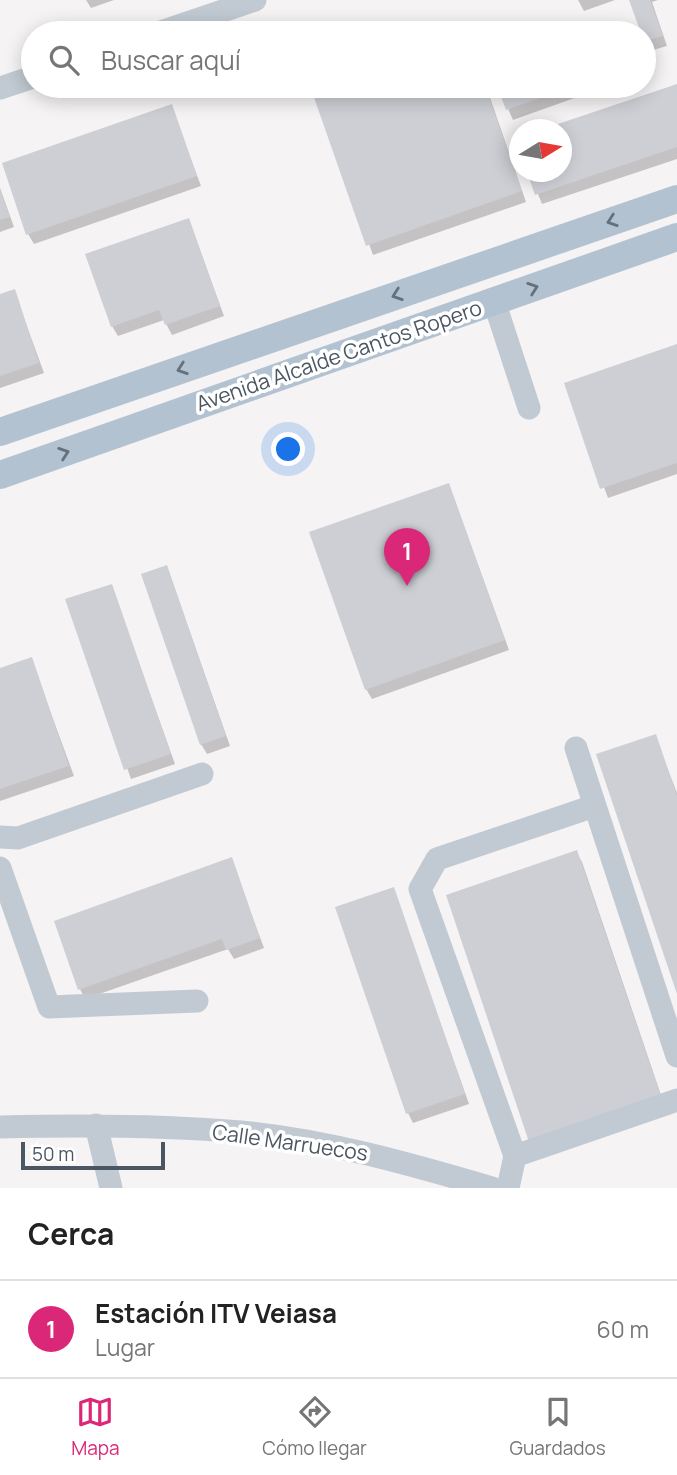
<!DOCTYPE html>
<html lang="es">
<meta charset="utf-8">
<style>
body{margin:0;font-family:Manrope,sans-serif;background:#f2f2f2;color:#222}
.compass{position:absolute;left:509px;top:119px;width:63px;height:63px;border-radius:50%;background:#fff;box-shadow:0 4px 18px #0003;rotate:79deg}
.scale{position:absolute;left:21px;bottom:18px;width:144px;box-sizing:border-box;padding-left:7px;border:4px solid #4a5661;border-top:0;font-size:19px;line-height:24px;white-space:nowrap;color:#4a5661;-webkit-text-stroke:5px #fff;paint-order:stroke}
.you{position:absolute;left:289px;top:450px;width:24px;height:24px;margin:-18px;border:5px solid #fff;border-radius:50%;background:#1a73e8;box-shadow:0 0 0 10px #1a73e833}
.badge{display:grid;place-items:center;width:46px;height:46px;border-radius:50%;background:#db2777;color:#fff;font-size:23px;font-weight:700}
.pin{position:absolute;translate:-50% -58px;filter:drop-shadow(0 2px 4px #0008)}
.pin::after{content:'';position:absolute;top:37px;width:24px;height:21px;background:inherit;clip-path:polygon(0 0,100% 0,50% 100%)}
.list{margin:0;padding:0;list-style:none}
h2{display:flex;justify-content:space-between;align-items:center;height:91px;margin:0;padding:0 28px;font-size:30px}
h2 small{font-size:23px;font-weight:400;color:#767676}
.list li{display:grid;grid-template-columns:46px 1fr auto;gap:21px;align-items:center;box-sizing:border-box;height:98px;padding:0 28px;border-top:2px solid #e0e0e0}
.list b{display:block;font-size:26px;white-space:nowrap}
.list p{margin:0;font-size:23px;white-space:nowrap;color:#767676}
.list em{font-size:23px;font-style:normal;color:#767676}
.icon{flex:none;width:38px;height:38px;fill:none;stroke:currentColor;stroke-width:2;stroke-linecap:round;stroke-linejoin:round}
.map{position:relative;flex:none;width:677px;height:1188px;overflow:hidden}
.search{position:absolute;background:#fff;box-shadow:0 4px 18px #0003;left:21px;right:21px;top:21px;height:77px;display:flex;align-items:center;gap:18px;box-sizing:border-box;padding:0 24px;border-radius:38px;color:#767676;font-size:26px}
.sheet{height:189px;background:#fff}
nav{display:flex;justify-content:space-around;align-items:center;box-sizing:border-box;height:98px;border-top:2px solid #e0e0e0;background:#fff;font-size:19px;color:#767676}
nav a{display:grid;justify-items:center;gap:4px}
nav .on{color:#db2777}
.map>svg:first-child{display:block}
</style>
<div class="map">
<svg width="677" height="1188" viewBox="0 0 677 1188">
<rect width="100%" height="100%" fill="#f5f3f3"/>
<g fill="#0003">
<polygon points="86,0 114,0 91,8"/>
<polygon points="578,0 615,0 584,11"/>
<polygon points="631,0 658,0 652,2 667,46 653,50 656,60 644,64 646,43"/>
<polygon points="312,86 486,86 526,202 373,255"/>
<polygon points="527,86 608,86 513,120 502,95"/>
<polygon points="677,86 677,159 542,204 529,172 562,172 562,130 547,130"/>
<polygon points="171,106 201,186 34,244 28,234"/>
<polygon points="0,188 14,227 0,232"/>
<polygon points="189,220 224,316 172,335 164,320 118,336 112,326"/>
<polygon points="14,291 44,373 0,388 0,296"/>
<polygon points="677,346 677,474 608,498 566,384"/>
<polygon points="449,485 509,650 372,699 366,689"/>
<polygon points="167,567 230,746 207,754 201,744"/>
<polygon points="111,586 175,764 131,779 68,600"/>
<polygon points="31,659 74,776 0,801 0,669"/>
<polygon points="655,736 677,793 677,990"/>
<polygon points="576,852 582,862 666,1110 448,896"/>
<polygon points="231,860 264,948 234,959 228,949 85,999 80,989"/>
<polygon points="393,889 469,1104 413,1123 408,1113"/>
</g>
<g fill="#cdcfd5">
<polygon points="629,0 650,0 663,36 649,40 652,50 644,53 644,33 641,33"/>
<polygon points="677,84 677,147 535,195 527,172 562,172 562,130 543,129"/>
<polygon points="310,86 485,86 522,191 366,246"/>
<polygon points="522,86 574,86 506,110 500,94"/>
<polygon points="172,104 197,176 26,235 2,163"/>
<polygon points="0,190 10,217 0,220"/>
<polygon points="189,218 220,306 165,325 159,310 111,327 85,254"/>
<polygon points="15,289 39,363 0,376 0,294"/>
<polygon points="677,344 677,463 600,489 564,383"/>
<polygon points="449,483 505,640 365,690 309,532"/>
<polygon points="167,565 226,736 200,745 141,574"/>
<polygon points="112,584 171,754 124,770 65,599"/>
<polygon points="32,657 69,766 0,789 0,668"/>
<polygon points="656,734 677,796 677,994 596,754"/>
<polygon points="577,850 662,1100 530,1145 446,895"/>
<polygon points="232,857 260,938 226,950 222,939 78,990 54,921"/>
<polygon points="394,887 465,1094 406,1114 335,907"/>
</g>
<g fill="none" stroke-linecap="round" stroke-linejoin="round">
<g stroke="#c1cad2" stroke-width="23">
<polyline points="158,33 255,0"/>
<polyline points="0,88 33,77"/>
<polyline points="494,301 529,408"/>
<polyline points="576,748 677,1056"/>
<polyline points="0,837 18,838 202,774"/>
<polyline points="0,868 49,1007 197,1001"/>
<polyline points="96,1125 111,1188"/>
<path d="M0,1127C81,1125 161,1125 241,1132C326,1140 410,1164 492,1188"/>
<polyline points="515,1156 677,1100"/>
<polyline points="508,1188 515,1156 420,889 437,859 594,806"/>
</g>
<g stroke="#b3c2d1" stroke-width="28">
<polyline points="0,432 677,199"/>
<polyline points="0,475 677,237"/>
</g>
</g>
<defs><path id="oneway-chevron" d="M-2-3.5L2.5 0L-2 3.5" fill="none" stroke-width="1.6" stroke-linecap="round" stroke-linejoin="round" transform="scale(1.75)"/></defs>
<g stroke="#64717d">
<use href="#oneway-chevron" transform="translate(612 221) rotate(161)"/>
<use href="#oneway-chevron" transform="translate(533 288) rotate(-19)"/>
<use href="#oneway-chevron" transform="translate(397 295) rotate(161)"/>
<use href="#oneway-chevron" transform="translate(182 369) rotate(161)"/>
<use href="#oneway-chevron" transform="translate(64 453) rotate(-19)"/>
</g>
<g text-anchor="middle" stroke-width="7" stroke-linejoin="round" paint-order="stroke">
<g font-size="21" fill="#4a5661" stroke="#fff">
<text transform="translate(339 356) rotate(-19)" y="7">Avenida Alcalde Cantos Ropero</text>
<text transform="translate(290 1143) rotate(8)" y="7">Calle Marruecos</text>
</g>
</g>
</svg>
<svg class="compass" viewBox="-18 -18 36 36"><path d="M0-13l5 13h-10z" fill="#e53935"/><path d="M0 13l5-13h-10z" fill="#767676"/></svg>
<div class="scale">50 m</div>
<div class="you"></div>
<div class="pin badge" style="left:407px;top:586px">1</div>
<div class="search"><svg class="icon" aria-label="search" viewBox="0 0 24 24"><circle cx="10" cy="10" r="6"/><path d="M15 15l6 6"/></svg>Buscar aquí</div>
</div>
<section class="sheet">
<h2>Cerca<small></small></h2>
<ul class="list">
<li><span class="badge">1</span><div><b>Estación ITV Veiasa</b><p>Lugar</p></div><em>60 m</em></li>
</ul>
</section>
<nav>
<a class="on"><svg class="icon" aria-label="map" viewBox="0 0 24 24"><path d="M3 6l6-2 6 2 6-2v14l-6 2-6-2-6 2zM9 4v14M15 6v14"/></svg>Mapa</a>
<a><svg class="icon" aria-label="directions" viewBox="0 0 24 24"><path d="M12 3l9 9-9 9-9-9zM9 14v-3h6M13 9l2 2-2 2"/></svg>Cómo llegar</a>
<a><svg class="icon" aria-label="saved" viewBox="0 0 24 24"><path d="M7 4h10v16l-5-4-5 4z"/></svg>Guardados</a>
</nav>
